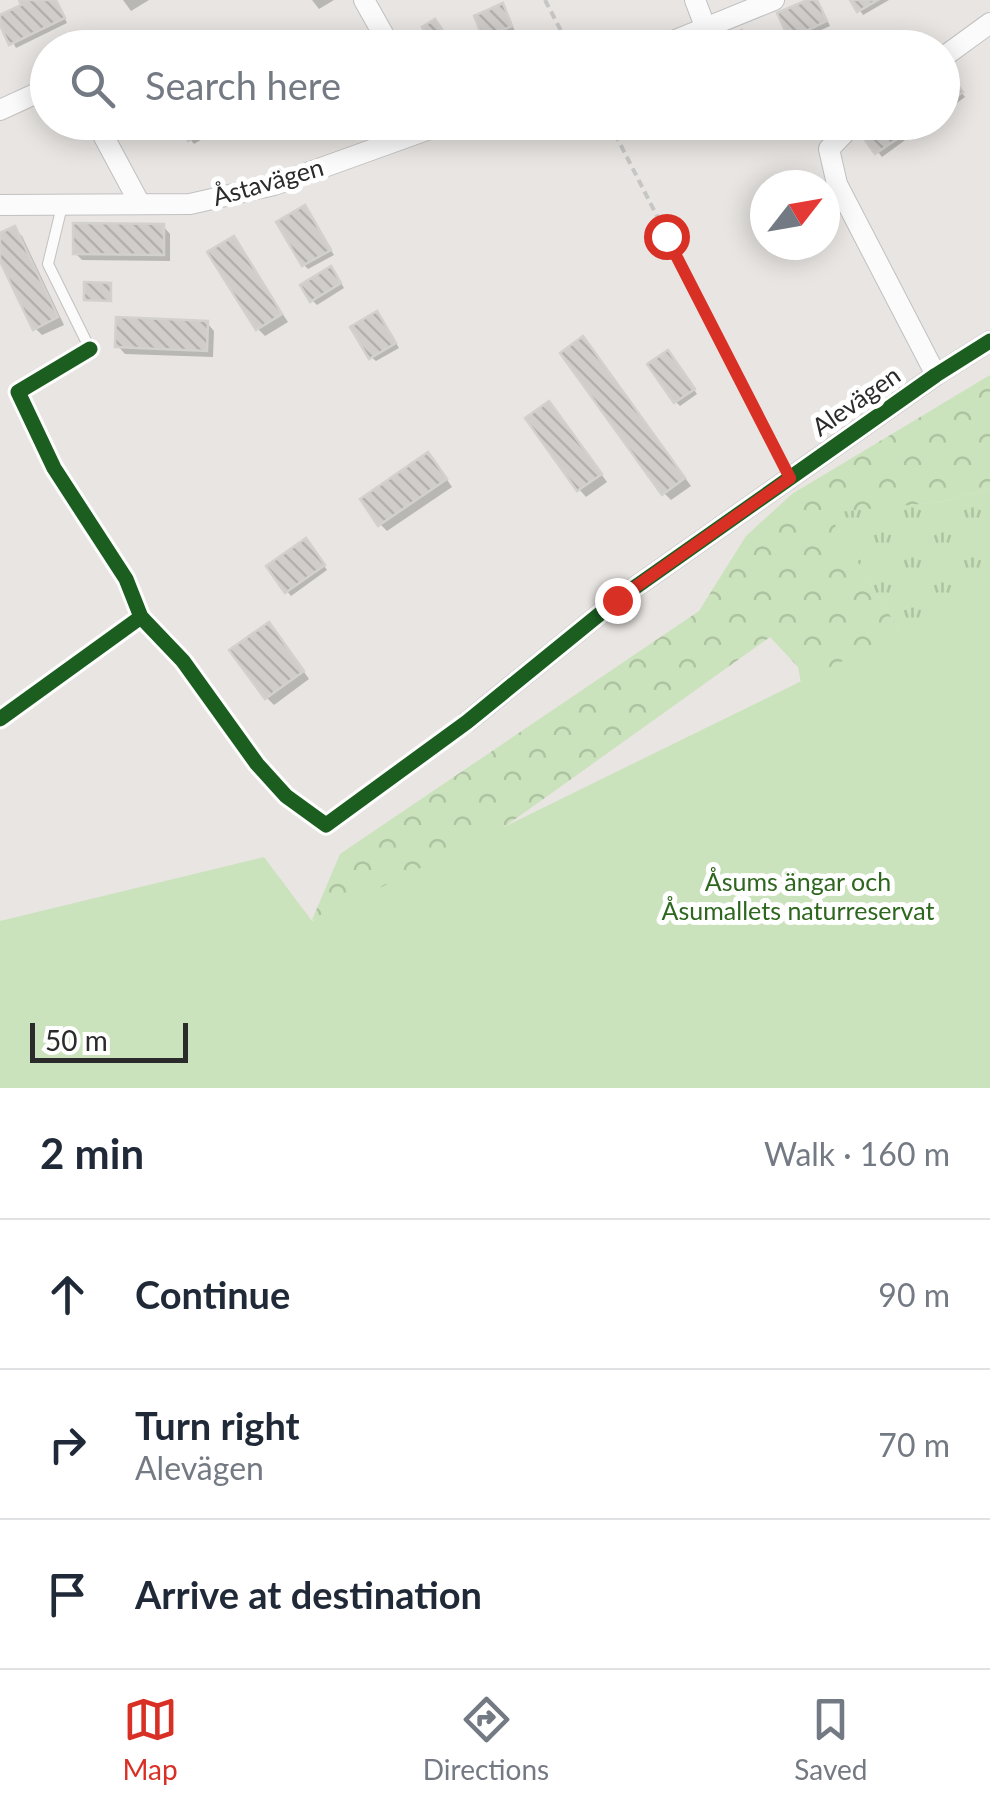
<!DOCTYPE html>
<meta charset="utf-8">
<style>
body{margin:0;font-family:Lato,sans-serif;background:#f6f6f7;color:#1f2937}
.compass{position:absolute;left:750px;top:170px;width:90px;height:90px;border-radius:50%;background:#fff;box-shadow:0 5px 25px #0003;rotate:59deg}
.scale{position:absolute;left:30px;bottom:25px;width:158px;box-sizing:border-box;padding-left:10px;border:5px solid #2b2b2b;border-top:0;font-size:28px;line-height:35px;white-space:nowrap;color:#2b2b2b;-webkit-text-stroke:8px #fff;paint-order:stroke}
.stop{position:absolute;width:30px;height:30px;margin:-22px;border:8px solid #d93025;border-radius:50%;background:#fff}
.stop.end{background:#d93025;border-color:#fff;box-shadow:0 2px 10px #0008}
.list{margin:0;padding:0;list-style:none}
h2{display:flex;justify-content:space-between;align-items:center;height:130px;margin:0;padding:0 40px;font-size:42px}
h2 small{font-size:32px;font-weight:400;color:#747a83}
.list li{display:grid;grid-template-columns:65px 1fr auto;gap:30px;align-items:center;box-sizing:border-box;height:150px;padding:0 40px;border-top:2px solid #e0e1e3}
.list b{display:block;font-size:38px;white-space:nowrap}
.list p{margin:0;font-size:32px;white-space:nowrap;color:#747a83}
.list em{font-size:32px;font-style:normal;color:#747a83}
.icon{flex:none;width:55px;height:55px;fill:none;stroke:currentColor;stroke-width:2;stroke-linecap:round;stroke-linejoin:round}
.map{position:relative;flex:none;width:990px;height:1088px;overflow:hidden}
.search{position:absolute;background:#fff;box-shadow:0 5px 25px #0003;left:30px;right:30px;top:30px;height:110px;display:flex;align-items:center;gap:25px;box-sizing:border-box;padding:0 35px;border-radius:55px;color:#747a83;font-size:38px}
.sheet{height:580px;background:#fff}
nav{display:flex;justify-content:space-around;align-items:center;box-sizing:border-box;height:140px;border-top:2px solid #e0e1e3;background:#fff;font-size:28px;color:#747a83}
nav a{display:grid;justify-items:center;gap:5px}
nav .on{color:#d93025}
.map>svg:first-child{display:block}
</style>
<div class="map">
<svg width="990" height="1088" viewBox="0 0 990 1088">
<defs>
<pattern id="grass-tufts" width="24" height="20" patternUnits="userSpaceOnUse" patternTransform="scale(2.5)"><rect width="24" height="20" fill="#cbe3bc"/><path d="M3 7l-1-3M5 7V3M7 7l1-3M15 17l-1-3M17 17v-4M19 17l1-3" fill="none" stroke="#aec3a2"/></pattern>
<pattern id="forest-crowns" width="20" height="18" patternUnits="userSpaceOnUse" patternTransform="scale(2.5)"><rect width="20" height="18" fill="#cbe3bc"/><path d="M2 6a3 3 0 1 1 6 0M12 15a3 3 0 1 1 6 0" fill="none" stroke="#aec3a2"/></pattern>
<pattern id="building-back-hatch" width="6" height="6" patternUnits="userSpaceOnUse" patternTransform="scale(2.5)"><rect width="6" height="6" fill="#d0cdcb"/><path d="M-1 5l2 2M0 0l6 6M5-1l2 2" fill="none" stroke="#b3b0ae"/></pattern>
</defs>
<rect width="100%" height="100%" fill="#e8e5e2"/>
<polygon fill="url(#grass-tufts)" points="990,489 990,736 897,627 827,512 940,502"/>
<polygon fill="url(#forest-crowns)" points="990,375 990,489 940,502 828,513 897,627 990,736 819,779 798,667 770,637 430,880 420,899 312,920 340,854 699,611 746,536 792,494"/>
<polygon fill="#cbe3bc" points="990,574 990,1088 0,1088 0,921 264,857 312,921 877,644"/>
<g fill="#0003">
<polygon points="22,0 56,0 67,23 16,48 0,18 25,6"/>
<polygon points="123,0 149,0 131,11"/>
<polygon points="312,0 334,0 319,9"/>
<polygon points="813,0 819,3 830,26 795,42 791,37"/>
<polygon points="853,0 889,0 863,15"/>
<polygon points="502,6 515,31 490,41 486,37"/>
<polygon points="942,77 951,79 965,97 942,114"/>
<polygon points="218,122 221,128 194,144 190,139"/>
<polygon points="897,122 908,138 882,157 866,137"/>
<polygon points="305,208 334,255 308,269 304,265"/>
<polygon points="163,226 170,234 170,261 82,260 75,253"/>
<polygon points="14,229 22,236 64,325 42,335 35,328 0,255 0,236"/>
<polygon points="233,239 288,322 265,336 258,329"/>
<polygon points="335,273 344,288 317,305 312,300"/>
<polygon points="381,318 399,348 376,361 371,357"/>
<polygon points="207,323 214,331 213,357 125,354 118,346"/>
<polygon points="590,347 691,486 671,500 664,493"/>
<polygon points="672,357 697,394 680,406 676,402"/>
<polygon points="556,411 607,482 586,497 579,489"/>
<polygon points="435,462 452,487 387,531 380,524"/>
<polygon points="310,546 327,570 291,596 287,591"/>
<polygon points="276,632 309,679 274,705 267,698"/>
</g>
<g fill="url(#building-back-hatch)" stroke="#d3d1ce" stroke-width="2.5">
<polygon points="19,0 56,0 65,18 9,45 0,25 0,15 21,5"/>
<polygon points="807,0 817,0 827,21 789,39 777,13"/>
<polygon points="850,0 878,0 857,12"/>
<polygon points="503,3 512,26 483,38 474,16"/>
<polygon points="435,19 442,29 428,37 422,27"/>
<polygon points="742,30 751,48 717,48 715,44"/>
<polygon points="947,71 963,92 942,107 942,74"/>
<polygon points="177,122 218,122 218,123 188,141"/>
<polygon points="882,122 898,122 906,133 875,154 862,136"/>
<polygon points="305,205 331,250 302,266 276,222"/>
<polygon points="73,223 164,224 164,255 73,254"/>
<polygon points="15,226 58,317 33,330 0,261 0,233"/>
<polygon points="234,236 282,314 256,330 207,252"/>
<polygon points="331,266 341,283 310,302 300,285"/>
<polygon points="84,282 111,283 111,301 84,300"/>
<polygon points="377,311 396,343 369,359 350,327"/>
<polygon points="116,317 208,321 207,351 115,347"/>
<polygon points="583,336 685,478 662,495 560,353"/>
<polygon points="668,350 695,389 674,403 647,364"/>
<polygon points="549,401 602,474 577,491 525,418"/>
<polygon points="428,452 447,479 378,526 360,499"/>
<polygon points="306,538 325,565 285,593 266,566"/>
<polygon points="269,622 304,671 265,699 229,650"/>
</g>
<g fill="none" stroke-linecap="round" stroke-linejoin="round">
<defs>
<polyline id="service" points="62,206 48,264 90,349"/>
<g id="minor">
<polyline points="364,0 391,48"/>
<polyline points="695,0 706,29"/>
<polyline points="656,48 774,0"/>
<polyline points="942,58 990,23"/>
<polyline points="0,110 48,88"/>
<polyline points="96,122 140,204"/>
<polyline points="855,122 829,149 837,184 936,375"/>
<polyline points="0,205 190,204 274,185 449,122"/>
<polyline points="467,722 617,600 936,375 990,341"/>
</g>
</defs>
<use href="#service" stroke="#c2c1c2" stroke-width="12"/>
<use href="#minor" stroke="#c2c1c2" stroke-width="22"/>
<g stroke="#c6c6c6" stroke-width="4" stroke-dasharray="8 5" stroke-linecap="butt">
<polyline points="545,0 570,48"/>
<polyline points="609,122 782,461"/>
</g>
<use href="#service" stroke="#fcfbfb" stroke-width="10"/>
<use href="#minor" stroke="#fcfbfb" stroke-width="20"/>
<defs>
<g id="cycleway">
<polyline points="90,349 18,392 54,468 126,579 141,617 183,661 257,764 286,796 326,825 467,722 617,600 936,375 990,341"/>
<polyline points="0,719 141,617"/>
</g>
</defs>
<use href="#cycleway" stroke="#fff" stroke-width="21"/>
<use href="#cycleway" stroke="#1b5e20" stroke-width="15"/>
</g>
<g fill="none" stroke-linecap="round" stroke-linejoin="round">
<polyline stroke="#d93025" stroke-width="12" points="617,600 790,478 666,236"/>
</g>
<g text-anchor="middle" stroke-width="10" stroke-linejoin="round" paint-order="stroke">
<g font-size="25" fill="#2b2b2b" stroke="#fff">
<text transform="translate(268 182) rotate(-16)" y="9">Åstavägen</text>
<text transform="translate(856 401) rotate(-35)" y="9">Alevägen</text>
</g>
<g font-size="25" fill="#2d661d" stroke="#fff">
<text x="798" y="891">Åsums ängar och<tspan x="798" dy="29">Åsumallets naturreservat</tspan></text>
</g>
</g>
</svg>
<svg class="compass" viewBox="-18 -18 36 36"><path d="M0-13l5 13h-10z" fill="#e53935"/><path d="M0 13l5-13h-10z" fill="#747a83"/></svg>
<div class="scale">50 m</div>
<div class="stop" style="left:666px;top:236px"></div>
<div class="stop end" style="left:617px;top:600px"></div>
<div class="search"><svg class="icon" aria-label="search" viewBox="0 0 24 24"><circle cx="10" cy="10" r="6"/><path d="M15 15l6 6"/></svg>Search here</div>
</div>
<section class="sheet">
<h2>2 min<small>Walk · 160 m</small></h2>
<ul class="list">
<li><svg class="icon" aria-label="ahead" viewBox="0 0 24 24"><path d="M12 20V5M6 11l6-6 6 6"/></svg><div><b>Continue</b></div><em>90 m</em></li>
<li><svg class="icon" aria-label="right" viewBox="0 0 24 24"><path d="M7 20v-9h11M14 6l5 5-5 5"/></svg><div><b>Turn right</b><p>Alevägen</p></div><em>70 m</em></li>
<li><svg class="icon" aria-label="arrive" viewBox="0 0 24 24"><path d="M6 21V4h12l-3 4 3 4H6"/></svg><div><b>Arrive at destination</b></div></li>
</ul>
</section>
<nav>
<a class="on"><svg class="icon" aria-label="map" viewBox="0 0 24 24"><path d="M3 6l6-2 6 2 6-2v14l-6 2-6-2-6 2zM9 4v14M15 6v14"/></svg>Map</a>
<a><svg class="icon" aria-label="directions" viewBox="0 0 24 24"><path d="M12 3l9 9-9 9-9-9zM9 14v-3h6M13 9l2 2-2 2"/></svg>Directions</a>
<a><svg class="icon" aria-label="saved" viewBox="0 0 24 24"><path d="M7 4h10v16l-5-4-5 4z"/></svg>Saved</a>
</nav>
